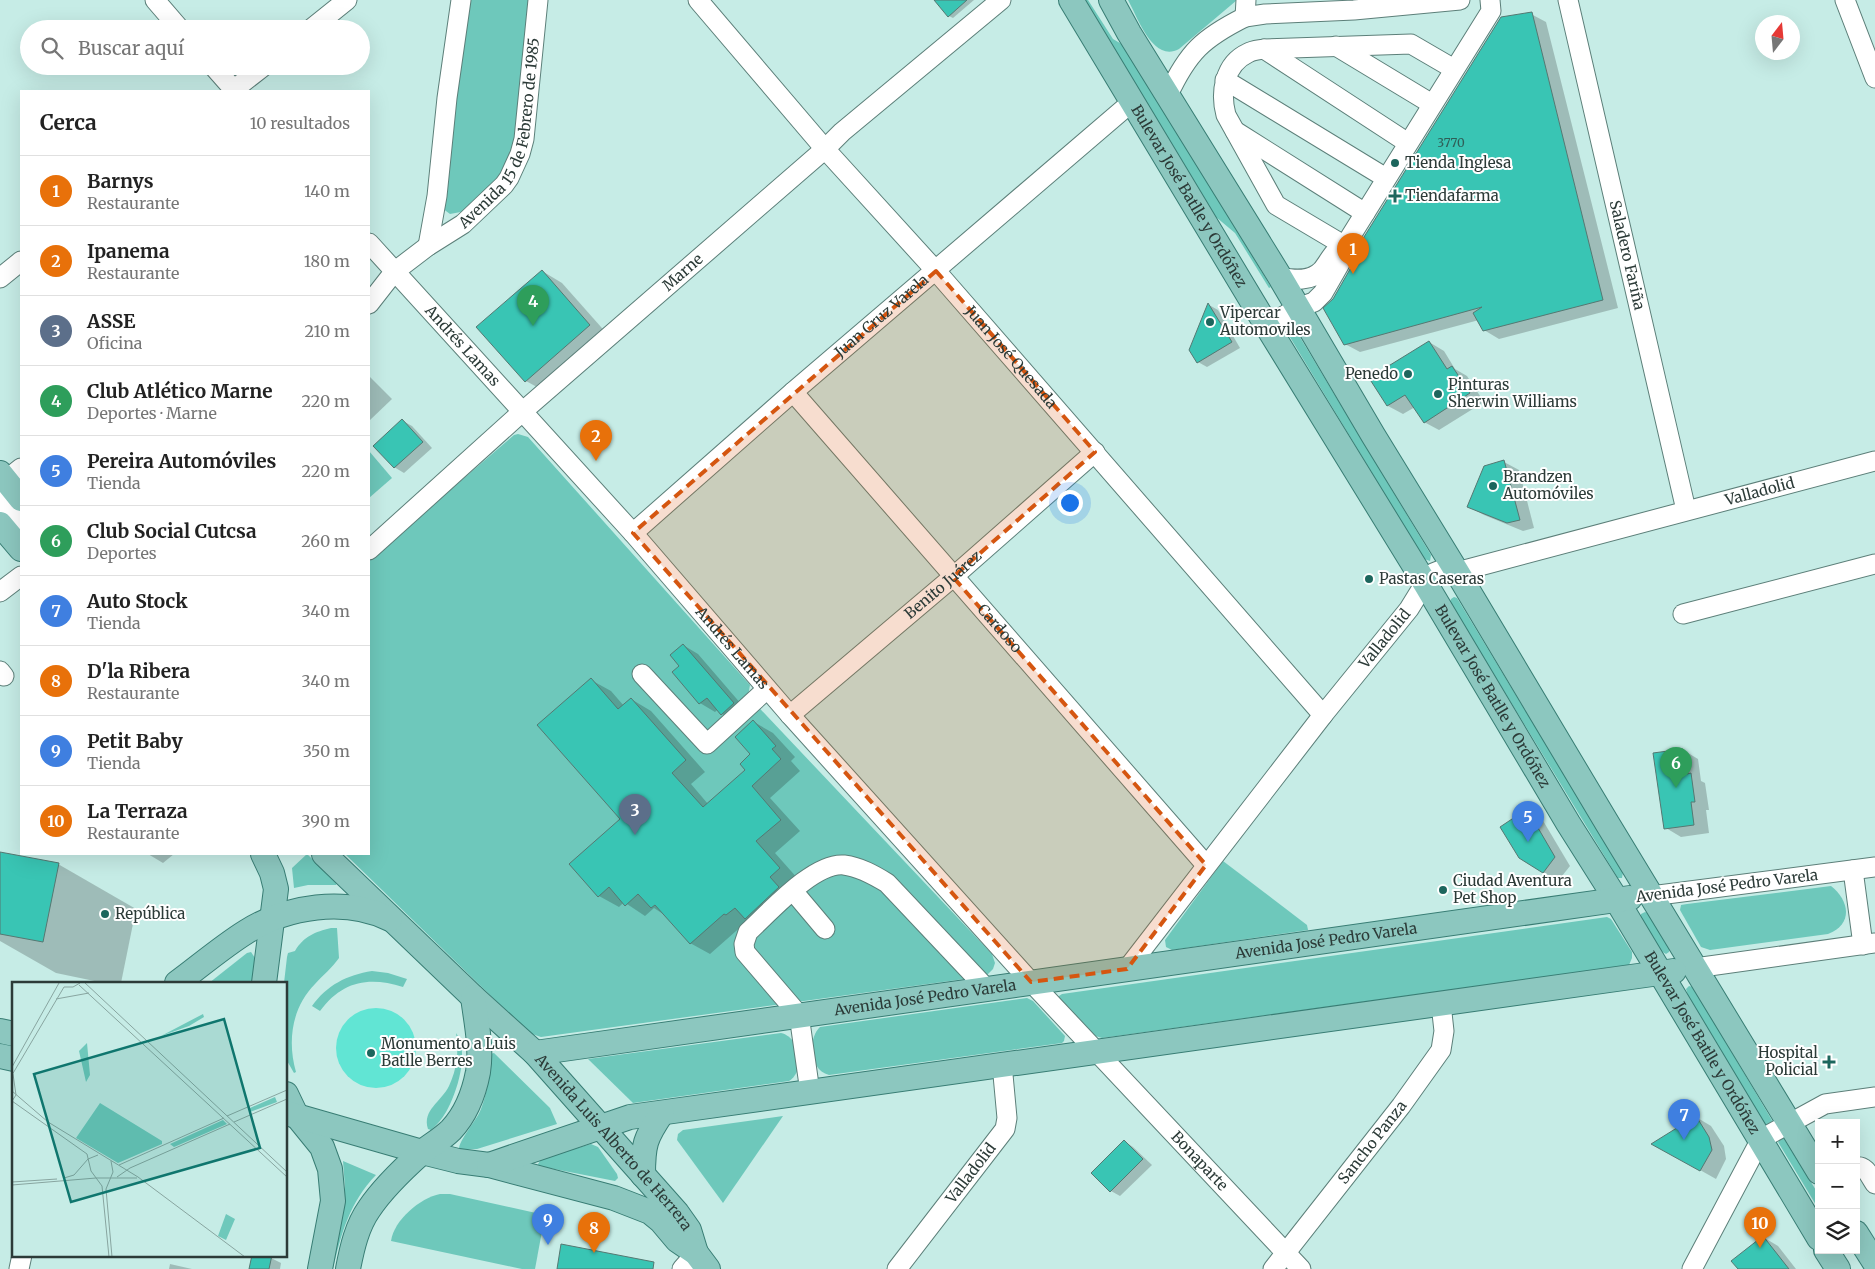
<!DOCTYPE html>
<html lang="es">
<meta charset="utf-8">
<style>
body{margin:0;font-family:Merriweather,serif;background:#f6f6f6;color:#222}
.controls{position:absolute;right:15px;bottom:15px;display:grid;overflow:hidden;border-radius:0px;box-shadow:0 5px 20px #0002}
.controls button{width:45px;height:45px;display:grid;place-items:center;padding:0;border:0;border-bottom:1px solid #e0e0e0;background:#fff;color:#222;font:25px sans-serif}
.compass{position:absolute;left:1755px;top:15px;width:45px;height:45px;border-radius:50%;background:#fff;box-shadow:0 5px 20px #0002;rotate:16deg}
.you{position:absolute;left:1069px;top:502px;width:18px;height:18px;margin:-12px;border:4px solid #fff;border-radius:50%;background:#1a73e8;box-shadow:0 0 0 8px #1a73e833}
.badge{display:grid;place-items:center;width:32px;height:32px;border-radius:50%;background:#1c665d;color:#fff;font-size:16px;font-weight:700}
.pin{position:absolute;translate:-50% -41px;filter:drop-shadow(0 1px 2px #0008)}
.pin::after{content:'';position:absolute;top:26px;width:18px;height:15px;background:inherit;clip-path:polygon(0 0,100% 0,50% 100%)}
.list{margin:0;padding:0;list-style:none}
h2{display:flex;justify-content:space-between;align-items:center;height:65px;margin:0;padding:0 20px;font-size:21px}
h2 small{font-size:16px;font-weight:400;color:#767676}
.list li{display:grid;grid-template-columns:32px 1fr auto;gap:15px;align-items:center;box-sizing:border-box;height:70px;padding:0 20px;border-top:1px solid #e0e0e0}
.list b{display:block;font-size:19px;white-space:nowrap}
.list p{margin:0;font-size:16px;white-space:nowrap;color:#767676}
.list em{font-size:16px;font-style:normal;color:#767676}
.icon{flex:none;width:28px;height:28px;fill:none;stroke:currentColor;stroke-width:2;stroke-linecap:round;stroke-linejoin:round}
.map{position:relative;flex:none;width:1875px;height:1269px;overflow:hidden}
.search{position:absolute;background:#fff;box-shadow:0 5px 20px #0002;left:20px;top:20px;width:350px;height:55px;display:flex;align-items:center;gap:12px;box-sizing:border-box;padding:0 18px;border-radius:28px;color:#767676;font-size:19px}
.panel{position:absolute;background:#fff;box-shadow:0 5px 20px #0002;left:20px;top:90px;width:350px;height:765px;border-radius:0px}
.map>svg:first-child{display:block}
</style>
<div class="map">
<svg width="1875" height="1269" viewBox="0 0 1875 1269">
<rect width="100%" height="100%" fill="#c6ece6"/>
<g fill="#6ec8bb">
<polygon points="467,0 529,0 517,139 506,173 466,211 450,214 442,208"/>
<polygon points="1085,0 1088,0 1113,39 1125,46 1271,287 1269,288 1235,233 1216,217"/>
<path d="M1128,0H1237L1179,49C1153,63 1138,18 1128,0Z"/>
<polygon points="1290,323 1292,324 1431,555 1430,561 1424,559 1285,329 1285,324"/>
<polygon points="518,434 528,437 750,685 748,696 992,954 995,963 993,969 986,976 541,1037 529,1033 345,854 369,854 369,560 514,435"/>
<polygon points="369,451 392,478 369,498"/>
<polygon points="1454,597 1457,598 1623,872 1622,878 1618,878 1616,875 1450,602 1451,599"/>
<polygon points="307,854 337,883 336,885 308,885 294,888 292,868"/>
<polygon points="1223,861 1307,925 1308,930 1172,950 1166,947 1165,940"/>
<path d="M1831,886C1849,900 1854,924 1828,934L1710,950L1701,947L1680,910L1681,905L1687,904Z"/>
<polygon points="1645,912 1650,914 1670,948 1669,952 1666,954 1661,951 1641,918 1641,914"/>
<polygon points="1607,917 1611,919 1632,952 1632,958 1629,965 1102,1038 1092,1035 1059,1001 1059,996 1062,994"/>
<path d="M331,928H337L339,958C332,968 323,975 315,984C292,1007 287,1041 296,1072L294,1073L286,1059V983H284L287,957L288,953L295,951C304,936 315,932 331,928Z"/>
<polygon points="251,952 255,958 253,983 209,983 247,953"/>
<path d="M372,971L388,973L407,979L403,987C369,976 342,981 320,1011L312,1006C327,985 347,975 372,971Z"/>
<polygon points="1689,986 1693,987 1773,1122 1767,1125 1765,1124 1688,995 1686,989"/>
<path d="M1027,998L1033,1001L1065,1036L1064,1041L1062,1043L829,1075C810,1071 807,1039 820,1027Z"/>
<path d="M456,1033C470,1052 457,1093 446,1112C442,1119 437,1125 431,1130L428,1129C422,1110 441,1102 449,1086C457,1069 459,1052 456,1033Z"/>
<path d="M781,1033C800,1037 806,1071 789,1081L633,1103L588,1059Z"/>
<path d="M494,1053L550,1108L557,1124L477,1149L459,1150C458,1141 477,1120 481,1109C488,1091 490,1072 490,1054Z"/>
<polygon points="783,1116 723,1203 677,1140 678,1134 683,1130"/>
<polygon points="1781,1138 1784,1139 1819,1195 1819,1210 1778,1142"/>
<polygon points="591,1144 598,1147 617,1174 618,1178 615,1181 539,1166 538,1164 541,1159"/>
<path d="M343,1161L376,1175C350,1202 341,1233 333,1269H331L345,1187Z"/>
<path d="M440,1194H450L545,1215L535,1269H522L391,1241C394,1220 420,1198 440,1194Z"/>
</g>
<circle fill="#61e5d4" cx="376" cy="1048" r="40"/>
<g fill="#0003">
<polygon points="935,0 974,0 953,18 949,16"/>
<polygon points="1531,14 1546,22 1618,308 1499,339 1484,330 1479,320 1360,352 1345,344 1334,299"/>
<polygon points="542,271 562,283 609,336 546,392 526,381"/>
<polygon points="1209,305 1218,310 1240,348 1207,367 1198,362"/>
<polygon points="1429,342 1444,351 1455,369 1467,376 1484,402 1439,430 1424,422 1415,407 1403,414 1388,406 1371,379"/>
<polygon points="369,376 392,399 369,421"/>
<polygon points="403,421 412,426 432,448 404,473 394,467"/>
<polygon points="1504,462 1519,470 1534,528 1523,531 1484,515 1469,507"/>
<polygon points="683,645 698,654 748,712 737,722 722,714 718,709 715,712 700,703 673,672 681,666"/>
<polygon points="591,680 611,691 624,706 631,699 651,711 705,772 691,784 708,804 747,770 752,754 754,722 773,733 795,757 791,761 800,771 770,798 800,831 775,853 799,880 798,899 765,930 751,921 744,924 710,954 690,943 666,916 654,908 645,916 624,902 619,907 599,896 621,819"/>
<polygon points="1683,750 1698,759 1701,781 1705,783 1709,810 1706,810 1709,833 1681,837 1666,828 1655,754"/>
<polygon points="1528,810 1542,819 1570,866 1558,881 1543,872"/>
<polygon points="0,853 58,864 136,909 121,983 104,983 56,973 0,941"/>
<polygon points="148,854 174,854 163,863"/>
<polygon points="1696,1117 1711,1126 1724,1146 1726,1159 1716,1179 1668,1152"/>
<polygon points="1124,1141 1133,1147 1152,1165 1120,1196 1111,1191"/>
<polygon points="1763,1237 1778,1246 1796,1269 1739,1269"/>
<polygon points="271,1258 281,1263 280,1269 250,1269"/>
<polygon points="170,1264 192,1269 169,1269"/>
</g>
<g fill="#39c5b4" stroke="#557872">
<polygon points="934,0 967,0 948,17"/>
<polygon points="1532,12 1603,300 1483,331 1473,313 1482,307 1344,345 1323,308 1333,299 1353,264 1354,253 1501,17"/>
<polygon points="542,270 590,325 525,382 476,327"/>
<polygon points="1208,303 1232,342 1197,363 1189,350"/>
<polygon points="1429,341 1447,369 1452,366 1470,393 1424,423 1405,395 1387,406 1369,378"/>
<polygon points="402,419 423,442 394,468 373,446"/>
<polygon points="1504,460 1520,520 1507,523 1467,507 1484,466"/>
<polygon points="683,644 734,703 721,715 707,698 699,704 672,672 679,666 670,655"/>
<polygon points="591,678 618,709 631,698 686,760 672,773 703,807 745,770 740,764 750,754 735,737 753,720 776,746 772,749 781,759 752,786 781,820 756,841 780,868 770,877 779,887 745,919 735,908 726,915 724,914 690,944 655,905 651,908 638,894 625,906 609,887 598,897 569,864 620,819 537,725"/>
<polygon points="1683,749 1687,774 1691,773 1695,802 1691,802 1694,825 1664,829 1653,753"/>
<polygon points="1527,809 1555,857 1543,873 1519,858 1500,827"/>
<polygon points="0,852 59,863 43,942 0,934"/>
<polygon points="1696,1116 1709,1137 1712,1150 1700,1171 1651,1144"/>
<polygon points="1124,1140 1143,1159 1110,1192 1091,1173"/>
<polygon points="1763,1236 1789,1269 1738,1269 1731,1261"/>
<polygon points="561,1244 654,1262 653,1269 557,1269"/>
<polygon points="252,1255 272,1255 269,1269 249,1269"/>
</g>
<g fill="none" stroke-linecap="round" stroke-linejoin="round">
<defs>
<g id="minor">
<polyline points="155,0 180,29"/>
<path id="s1" d="M698,0L825,149L936,271L1323,715"/>
<polyline points="1246,0 1245,17 1265,14 1354,10 1460,0"/>
<path id="s2" d="M1568,0L1686,510"/>
<polyline points="1845,0 1875,78"/>
<polyline points="311,29 347,0"/>
<polyline points="1336,46 1432,104"/>
<polyline points="1264,49 1408,143"/>
<polyline points="213,66 235,91"/>
<polyline points="1225,80 1386,178"/>
<polyline points="232,91 264,66"/>
<path d="M1168,95C1188,52 1203,38 1245,17"/>
<polyline points="1235,131 1365,213"/>
<path id="s3" d="M369,243L633,533L790,715L1031,982L1301,1269"/>
<polyline points="428,246 437,196 447,98 461,0"/>
<path d="M1345,246L1276,205L1226,115C1220,93 1224,64 1248,53C1253,50 1259,50 1264,49L1411,44L1454,69"/>
<path d="M1280,277C1294,280 1311,282 1322,270C1327,264 1331,256 1336,251"/>
<polyline points="0,278 21,261"/>
<path id="s4" d="M369,304L394,272L428,246L463,224L504,185L509,178L520,154L524,139L538,0"/>
<polyline points="1267,326 1297,308 1314,302 1323,293 1343,258 1342,250 1491,11 1490,0"/>
<path id="s5" d="M793,392L1206,865"/>
<polyline points="6,480 21,468"/>
<polyline points="0,498 21,524"/>
<path id="s6" d="M633,533L793,392L1133,101"/>
<path id="s7" d="M369,550L522,412L825,149L842,132L1001,0"/>
<polyline points="0,592 21,576"/>
<polyline points="1683,614 1875,564"/>
<polyline points="0,671 4,676"/>
<polyline points="642,674 707,744 767,689"/>
<path id="s8" d="M790,715L953,577L1095,452"/>
<polyline points="1853,870 1863,945"/>
<polyline points="793,891 825,929"/>
<polyline points="1651,896 1875,867"/>
<polyline points="1695,968 1875,943"/>
<path id="s9" d="M1127,969L1323,715L1409,609L1425,583L1433,573L1443,569L1457,572L1875,461"/>
<path d="M810,1092L799,1015L745,952L744,944L748,932C770,912 814,862 844,865C860,867 874,875 887,883L987,989"/>
<path d="M1856,1167C1866,1165 1870,1177 1875,1184"/>
<polyline points="19,1269 22,1255"/>
<polyline points="682,1269 696,1253"/>
<path id="s10" d="M897,1269L1005,1129L1007,1118L1002,1064"/>
<path id="s11" d="M1273,1269L1401,1106L1441,1050L1444,1031L1441,1004"/>
<polyline points="1692,1269 1761,1139 1825,1104 1875,1097"/>
</g>
<g id="major">
<path id="s12" d="M1071,0L1267,326L1425,583L1568,823L1616,899L1819,1238"/>
<polyline points="1111,0 1129,33 1280,277 1373,435 1457,572 1607,823 1819,1172"/>
<polyline points="0,473 21,499"/>
<polyline points="0,524 21,549"/>
<polyline points="263,854 272,873 276,889 264,983"/>
<path id="s13" d="M324,854L473,997L535,1053L677,1213L689,1230L696,1253"/>
<path d="M177,983C200,966 222,947 246,932C287,906 345,897 390,919"/>
<polyline points="0,1031 14,1034"/>
<path id="s14" d="M535,1053L1630,898"/>
<polyline points="0,1056 14,1059"/>
<polyline points="286,1094 296,1115 322,1147 330,1169 333,1201 320,1269"/>
<polyline points="286,1113 422,1152 458,1161 489,1165 614,1198 650,1212 661,1221 677,1240 696,1253 708,1269"/>
<polyline points="489,1165 630,1117 1674,971"/>
<path d="M643,1175C643,1145 645,1138 662,1113"/>
<polyline points="1856,1233 1875,1263"/>
<polyline points="1826,1250 1838,1269"/>
<path d="M348,1269C352,1248 357,1226 369,1209C383,1188 402,1170 421,1153C431,1145 442,1139 451,1130C466,1114 474,1093 478,1072C482,1047 476,1021 473,997"/>
</g>
</defs>
<use href="#minor" stroke="#5c7f79" stroke-width="21"/>
<use href="#major" stroke="#387d74" stroke-width="26"/>
<use href="#minor" stroke="#fff" stroke-width="19"/>
<use href="#major" stroke="#8cc7bf" stroke-width="24"/>
</g>
<path fill="#d55610" fill-opacity="0.2" stroke="#d55610" stroke-width="4" stroke-dasharray="10 6" stroke-linejoin="round" d="M936,271L1095,452L953,577L1206,865L1127,969L1031,982L633,533Z"/>
<g fill="#1c665d" stroke="#fff" stroke-width="2">
<circle cx="1395" cy="163" r="5"/>
<path d="M1392.5 188.5h5v5h5v5h-5v5h-5v-5h-5v-5h5z"/>
<circle cx="1210" cy="322" r="5"/>
<circle cx="1408" cy="374" r="5"/>
<circle cx="1438" cy="394" r="5"/>
<circle cx="1493" cy="486" r="5"/>
<circle cx="1369" cy="579" r="5"/>
<circle cx="1443" cy="890" r="5"/>
<circle cx="105" cy="914" r="5"/>
<circle cx="371" cy="1053" r="5"/>
<path d="M1826.5 1054.5h5v5h5v5h-5v5h-5v-5h-5v-5h5z"/>
</g>
<g text-anchor="middle" stroke-width="4" stroke-linejoin="round" paint-order="stroke">
<g font-size="12" fill="#2f5e57">
<text x="1451" y="147">3770</text>
</g>
<g font-size="15" fill="#2c3b38" stroke="#fff">
<text dy="5" stroke="none"><textPath href="#s4" startOffset="228">Avenida 15 de Febrero de 1985</textPath></text>
<text dy="5" stroke="none"><textPath href="#s12" startOffset="229">Bulevar José Batlle y Ordóñez</textPath></text>
<text dy="5" stroke="none"><textPath href="#s2" startOffset="262">Saladero Fariña</textPath></text>
<text dy="5" stroke="none"><textPath href="#s7" startOffset="419">Marne</textPath></text>
<text dy="5" stroke="none"><textPath href="#s6" startOffset="330">Juan Cruz Varela</textPath></text>
<text dy="5" stroke="none"><textPath href="#s3" startOffset="139">Andrés Lamas</textPath></text>
<text dy="5" stroke="none"><textPath href="#s1" startOffset="475">Juan José Quesada</textPath></text>
<text dy="5" stroke="none"><textPath href="#s9" startOffset="839">Valladolid</textPath></text>
<text dy="5" stroke="none"><textPath href="#s8" startOffset="201">Benito Juárez</textPath></text>
<text dy="5" stroke="none"><textPath href="#s5" startOffset="314">Cardoso</textPath></text>
<text dy="5" stroke="none"><textPath href="#s9" startOffset="419">Valladolid</textPath></text>
<text dy="5" stroke="none"><textPath href="#s3" startOffset="544">Andrés Lamas</textPath></text>
<text dy="5" stroke="none"><textPath href="#s12" startOffset="814">Bulevar José Batlle y Ordóñez</textPath></text>
<text transform="translate(1727 886) rotate(-7)" y="5">Avenida José Pedro Varela</text>
<text dy="5" stroke="none"><textPath href="#s14" startOffset="799">Avenida José Pedro Varela</textPath></text>
<text dy="5" stroke="none"><textPath href="#s14" startOffset="394">Avenida José Pedro Varela</textPath></text>
<text dy="5" stroke="none"><textPath href="#s12" startOffset="1219">Bulevar José Batlle y Ordóñez</textPath></text>
<text dy="5" stroke="none"><textPath href="#s11" startOffset="161">Sancho Panza</textPath></text>
<text dy="5" stroke="none"><textPath href="#s13" startOffset="409">Avenida Luis Alberto de Herrera</textPath></text>
<text dy="5" stroke="none"><textPath href="#s3" startOffset="1238">Bonaparte</textPath></text>
<text dy="5" stroke="none"><textPath href="#s10" startOffset="121">Valladolid</textPath></text>
</g>
<g font-size="15" fill="#2c3b38" stroke="#fff" text-anchor="start">
<text x="1405" y="168">Tienda Inglesa</text>
<text x="1405" y="201">Tiendafarma</text>
<text x="1220" y="318">Vipercar<tspan x="1220" dy="17">Automoviles</tspan></text>
<text x="1398" y="379" text-anchor="end">Penedo</text>
<text x="1448" y="390">Pinturas<tspan x="1448" dy="17">Sherwin Williams</tspan></text>
<text x="1503" y="482">Brandzen<tspan x="1503" dy="17">Automóviles</tspan></text>
<text x="1379" y="584">Pastas Caseras</text>
<text x="1453" y="886">Ciudad Aventura<tspan x="1453" dy="17">Pet Shop</tspan></text>
<text x="115" y="919">República</text>
<text x="381" y="1049">Monumento a Luis<tspan x="381" dy="17">Batlle Berres</tspan></text>
<text x="1818" y="1058" text-anchor="end">Hospital<tspan x="1818" dy="17">Policial</tspan></text>
</g>
</g>
<g transform="translate(12 982)">
<rect width="275" height="275" fill="#c6ece6"/>
<path d="M191,32L192,35L177,44L149,54ZM75,61L78,93L74,100L67,69ZM263,115L265,120L238,130V126ZM88,121L150,159V162L106,181L64,156ZM211,138L215,142L162,165L158,162ZM214,232L223,237L214,258L206,254Z" fill="#6ec8bb"/>
<path fill="none" stroke="#88a5a0" stroke-width="1" d="M72,0L275,190M67,3L275,195M52,5H61L68,1M44,17L77,11M0,85L47,1M0,93L52,5M0,109L36,140L126,195L233,275M0,119L75,172L79,189L90,204L97,275M0,119L4,113L1,92M215,134L275,108M222,140L275,117M99,179L101,190L94,207L100,275M107,183L212,136M105,195L118,186L218,142M52,196L62,193L76,177L86,173M0,200L45,197M0,203L84,196H125"/>
<path fill="#0f766e" fill-opacity="0.15" stroke="#0f766e" stroke-width="2.5" d="M212,37L248,166L59,220L22,92Z"/>
<rect width="275" height="275" fill="none" stroke="#2c3b38" stroke-width="2.5"/>
</g>
</svg>
<div class="controls">
<button>+</button>
<button>−</button>
<button><svg class="icon" aria-label="layers" viewBox="0 0 24 24"><path d="M12 4l9 5-9 5-9-5zM3 14l9 5 9-5"/></svg></button>
</div>
<svg class="compass" viewBox="-18 -18 36 36"><path d="M0-13l5 13h-10z" fill="#e53935"/><path d="M0 13l5-13h-10z" fill="#767676"/></svg>
<div class="you"></div>
<div class="pin badge" style="left:1353px;top:274px;background:#e8710a">1</div>
<div class="pin badge" style="left:596px;top:461px;background:#e8710a">2</div>
<div class="pin badge" style="left:635px;top:835px;background:#5c6f8a">3</div>
<div class="pin badge" style="left:533px;top:326px;background:#2e9e5b">4</div>
<div class="pin badge" style="left:1528px;top:842px;background:#3f7fe0">5</div>
<div class="pin badge" style="left:1676px;top:788px;background:#2e9e5b">6</div>
<div class="pin badge" style="left:1684px;top:1140px;background:#3f7fe0">7</div>
<div class="pin badge" style="left:594px;top:1253px;background:#e8710a">8</div>
<div class="pin badge" style="left:548px;top:1245px;background:#3f7fe0">9</div>
<div class="pin badge" style="left:1760px;top:1248px;background:#e8710a">10</div>
<div class="search"><svg class="icon" aria-label="search" viewBox="0 0 24 24"><circle cx="10" cy="10" r="6"/><path d="M15 15l6 6"/></svg>Buscar aquí</div>
<section class="panel">
<h2>Cerca<small>10 resultados</small></h2>
<ul class="list">
<li><span class="badge" style="background:#e8710a">1</span><div><b>Barnys</b><p>Restaurante</p></div><em>140 m</em></li>
<li><span class="badge" style="background:#e8710a">2</span><div><b>Ipanema</b><p>Restaurante</p></div><em>180 m</em></li>
<li><span class="badge" style="background:#5c6f8a">3</span><div><b>ASSE</b><p>Oficina</p></div><em>210 m</em></li>
<li><span class="badge" style="background:#2e9e5b">4</span><div><b>Club Atlético Marne</b><p>Deportes · Marne</p></div><em>220 m</em></li>
<li><span class="badge" style="background:#3f7fe0">5</span><div><b>Pereira Automóviles</b><p>Tienda</p></div><em>220 m</em></li>
<li><span class="badge" style="background:#2e9e5b">6</span><div><b>Club Social Cutcsa</b><p>Deportes</p></div><em>260 m</em></li>
<li><span class="badge" style="background:#3f7fe0">7</span><div><b>Auto Stock</b><p>Tienda</p></div><em>340 m</em></li>
<li><span class="badge" style="background:#e8710a">8</span><div><b>D'la Ribera</b><p>Restaurante</p></div><em>340 m</em></li>
<li><span class="badge" style="background:#3f7fe0">9</span><div><b>Petit Baby</b><p>Tienda</p></div><em>350 m</em></li>
<li><span class="badge" style="background:#e8710a">10</span><div><b>La Terraza</b><p>Restaurante</p></div><em>390 m</em></li>
</ul>
</section>
</div>
